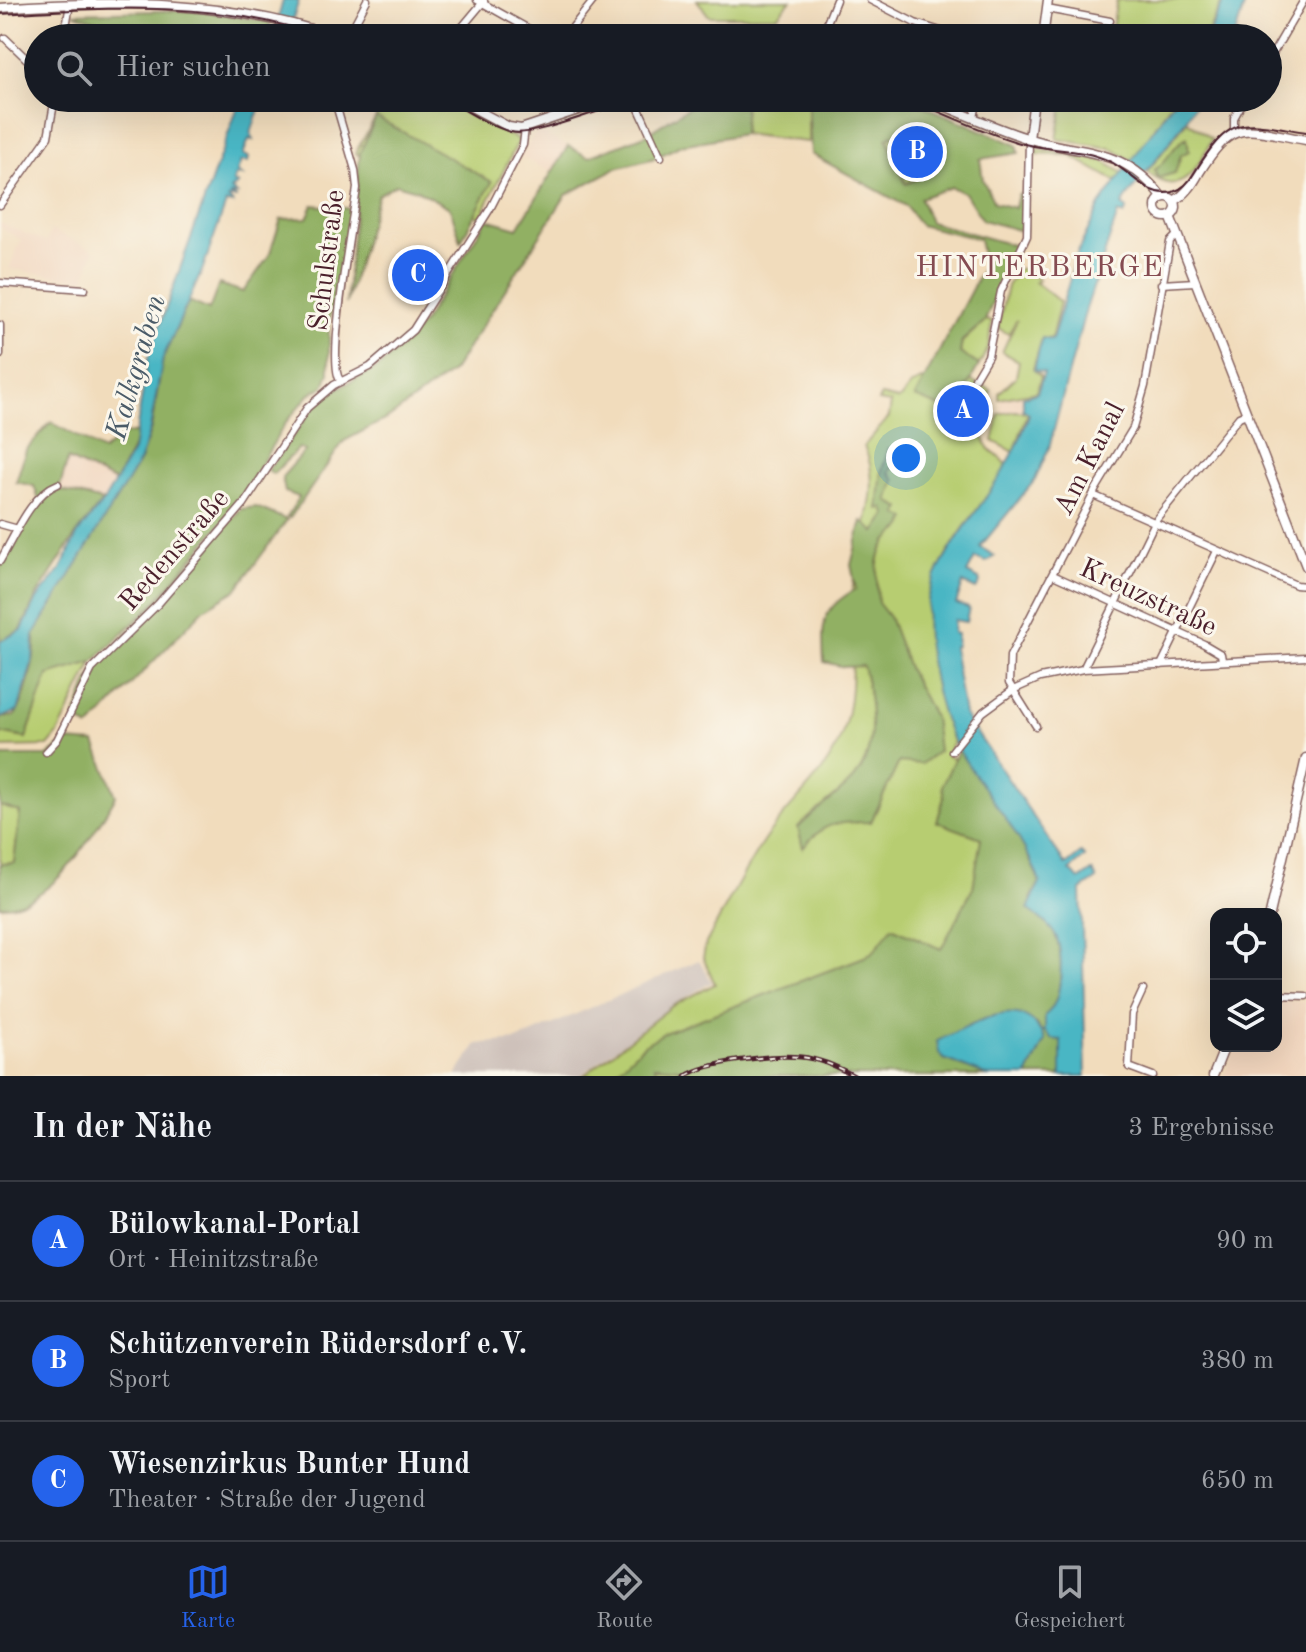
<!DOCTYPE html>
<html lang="de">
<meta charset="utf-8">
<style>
body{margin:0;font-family:"Old Standard TT",serif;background:#20242c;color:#f1f3f6}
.controls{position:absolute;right:24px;bottom:24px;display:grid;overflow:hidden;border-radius:16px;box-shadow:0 8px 32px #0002}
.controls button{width:72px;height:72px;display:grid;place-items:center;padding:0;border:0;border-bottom:2px solid #363941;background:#171b24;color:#f1f3f6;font:40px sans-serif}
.you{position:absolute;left:906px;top:458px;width:28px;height:28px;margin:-20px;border:6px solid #fff;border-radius:50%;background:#1a73e8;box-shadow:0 0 0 12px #1a73e833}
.badge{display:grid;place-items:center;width:52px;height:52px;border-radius:50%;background:#2563eb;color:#fff;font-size:26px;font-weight:700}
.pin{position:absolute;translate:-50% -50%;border:4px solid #fff;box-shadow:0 2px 8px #0006}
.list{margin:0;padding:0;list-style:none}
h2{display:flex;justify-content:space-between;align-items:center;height:104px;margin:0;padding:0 32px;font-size:34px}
h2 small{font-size:26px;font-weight:400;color:#9ea1a6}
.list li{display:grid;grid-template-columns:52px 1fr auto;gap:24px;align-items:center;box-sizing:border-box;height:120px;padding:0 32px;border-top:2px solid #363941}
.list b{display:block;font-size:30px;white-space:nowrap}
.list p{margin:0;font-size:26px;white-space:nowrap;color:#9ea1a6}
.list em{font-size:26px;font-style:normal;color:#9ea1a6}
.icon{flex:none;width:44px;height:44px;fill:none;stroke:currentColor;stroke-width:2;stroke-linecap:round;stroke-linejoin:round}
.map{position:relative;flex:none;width:1306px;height:1076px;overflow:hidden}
.search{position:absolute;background:#171b24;box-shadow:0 8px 32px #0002;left:24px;right:24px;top:24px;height:88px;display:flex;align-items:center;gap:20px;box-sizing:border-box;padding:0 28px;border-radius:44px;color:#9ea1a6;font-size:30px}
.sheet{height:464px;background:#171b24}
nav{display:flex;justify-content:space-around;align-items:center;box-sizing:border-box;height:112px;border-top:2px solid #363941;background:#171b24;font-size:22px;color:#9ea1a6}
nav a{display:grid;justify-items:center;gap:4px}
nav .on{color:#2563eb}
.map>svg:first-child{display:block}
</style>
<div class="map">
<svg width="1306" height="1076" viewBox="0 0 1306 1076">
<rect width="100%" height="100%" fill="#fbf7ec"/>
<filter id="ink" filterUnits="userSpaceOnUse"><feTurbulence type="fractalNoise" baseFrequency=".0125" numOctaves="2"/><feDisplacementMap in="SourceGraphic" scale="16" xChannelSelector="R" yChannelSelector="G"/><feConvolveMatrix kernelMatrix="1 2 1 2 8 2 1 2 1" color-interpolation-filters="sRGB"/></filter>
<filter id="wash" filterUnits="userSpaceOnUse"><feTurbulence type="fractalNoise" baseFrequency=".006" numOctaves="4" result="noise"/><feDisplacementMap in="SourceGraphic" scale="32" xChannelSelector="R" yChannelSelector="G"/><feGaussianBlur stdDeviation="1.8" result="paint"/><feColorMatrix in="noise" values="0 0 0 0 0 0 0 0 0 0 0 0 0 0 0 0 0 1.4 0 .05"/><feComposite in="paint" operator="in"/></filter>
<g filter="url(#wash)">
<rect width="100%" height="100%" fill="#f1dcbc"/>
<g fill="#f1d5bd">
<polygon points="540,132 568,146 551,172 521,157 534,135"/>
<polygon points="0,223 46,242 51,230 94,250 85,280 9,269 21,240 0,227"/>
<polygon points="1022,394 1022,411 1002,414 1000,399"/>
<polygon points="69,458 116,482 103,501 58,490"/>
<polygon points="1276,1001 1306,1002 1306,1076 1224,1076 1236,1046 1276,1046"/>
</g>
<polygon fill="#cec1ba" points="699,960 712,982 671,1006 580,1076 456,1076 477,1044 517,1040"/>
<g fill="#b7cd71" stroke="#80764e" stroke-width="2">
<polygon points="697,0 791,0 777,16 709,16"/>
<polygon points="1117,0 1223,0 1205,38 1110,38"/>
<polygon points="378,98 439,98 519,140 480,218 355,153 376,117"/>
<polygon points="771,98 808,98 808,142 743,134 745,101"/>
<polygon points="1100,98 1174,98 1133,161 1110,148 1057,139 1064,100 1098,106"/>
<path d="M1187,121L1212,139C1196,170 1182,201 1147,172Z"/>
<polygon points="904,131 913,142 921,138 936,145 939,156 934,171 905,184 887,138"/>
<polygon points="1036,149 1103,161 1123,173 1117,182 1071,156 1035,154"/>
<polygon points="1017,269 1024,269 1039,280 1035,282 1060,302 1051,339 1042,338 1033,369 1041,377 1036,392 999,399 999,393 1016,377 1019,361 1002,352 1017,320 1008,334 998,328 1007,286"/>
<polygon points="986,320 992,322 988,349 979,365 960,353 962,342"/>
<path d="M922,380L953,409L970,380L991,390L983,437L989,449L1009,466C983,504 949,541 932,585C918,619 940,707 953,742L946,755L956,760L1017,879L1035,1017L1049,1047L1048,1076H583L672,1006L715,984L703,958L706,943C725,909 742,874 763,842C787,805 827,776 842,734C860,682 846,630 854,577C860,533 884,490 864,446L889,417L891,403L878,401L881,396L899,400L912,384Z"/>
<polygon points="1015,411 1028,412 1014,452 993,441 999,414"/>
<polygon points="93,662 58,734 48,746 0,747 0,733 26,738 48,674"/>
<polygon points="0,806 20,811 14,863 0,864"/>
</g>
<g fill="#91b063" stroke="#6e6847" stroke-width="2" fill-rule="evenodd">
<polygon points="201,10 271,22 265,38 150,38 73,13"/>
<polygon points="703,98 771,98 745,101 743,134 681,145 655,158 616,168 566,195 453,371 390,417 344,441 290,518 287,517 299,497 285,492 282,477 305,451 299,448 273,474 268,470 322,396 378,368 403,345 422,324 487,219 518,228 568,146 588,157 645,135"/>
<path d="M808,98H905L1017,145L1019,153L980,159L983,180L994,203L1015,208L1018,194H1025V232L982,220L965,193L951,187L920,198L930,222L1016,246L985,321L962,341L960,353L979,365L953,412L915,397L984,266L979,239L920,225L906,206L811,154ZM904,131L913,142L921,138L936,145L939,155L930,159L934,171L906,184L887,138Z"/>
<polygon points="376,117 492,182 461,241 450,208 417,190 396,184 378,195 346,304 360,153"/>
<path d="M1187,137L1189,151L1181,155L1175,173L1158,178L1154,170C1169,161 1172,145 1187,137Z"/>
<path d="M313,205L353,209L329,321V373L324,386L310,394L286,422L237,505L157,600L93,662L48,675L26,738L0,733V718L14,716C24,707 39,648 34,635L140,460L151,429L163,358L189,301L209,310L219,284L243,292L269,256L281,219L307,218Z"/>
<polygon points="51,422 103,451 122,435 137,432 137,438 116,482 68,459 59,490 103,501 77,533 36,597 21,630 0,641 0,568 40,503 34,486 16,482 26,450"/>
<path d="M889,448L897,450L895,456L900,457L896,468L892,467L889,472L895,480L888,501L901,508L898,514L907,519C903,530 899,529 891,537C873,554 877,580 878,603L889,617L909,670L934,717L938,751L921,764L899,762L871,822C835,823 826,820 803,848L798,828C815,810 839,796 855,777C879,749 871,698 863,666L845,667L824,662C822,624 820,609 856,589L851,565L862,521L875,532L887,515L883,508L878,509L882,470Z"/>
<polygon points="256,507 287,520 236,590 204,609 89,728 74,718 88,682 99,665 241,509"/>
<path d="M66,741L95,743L116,796C93,835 52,908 0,906V864L14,863L20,812L0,806V756H47Z"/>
<path d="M959,748L1020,838L1040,882L1031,899C1039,911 1050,923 1056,937C1064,955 1063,1004 1045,1015V1030L1061,1040V1076H1027L1045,1040L1037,1024C998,1005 977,1022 942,1039L944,1059L988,1076H679L678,1068L654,1066L659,1076H611L644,1045L664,1033L864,957L874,951L892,927L941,949L973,888L981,838L937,822L944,797L942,786Z"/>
</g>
<g fill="#49b6c4" stroke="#4a6a78" stroke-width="2">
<polygon points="283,0 299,0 287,38 273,38"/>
<polygon points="1224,0 1246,0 1234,38 1207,38"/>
<polygon points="241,98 263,98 251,133 253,140 249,139 243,155 249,157 248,162 241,161 237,172 242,176 236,175 233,182 238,184 231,190 237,194 229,195 237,198 228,198 233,204 226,203 202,271 163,358 150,429 140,460 34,635 33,660 18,711 0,718 0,641 22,630 37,599 61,569 78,533 104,501 133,451 148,358"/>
<path d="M1176,98H1199C1178,137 1146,168 1122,205L1127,209L1124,215L1118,213L1085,312L1049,448L1035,480L980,547L995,556L986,562L975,558L967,573L979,579L980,583L976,589L963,583L956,604L969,608L966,622L954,620L953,633L957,634L956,646L953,647L964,714L1066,865L1081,853L1085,857L1070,870L1079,880L1092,871L1097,879L1081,890L1086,1076H1061V1040L1051,1039L1045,1031L1041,1032L1045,1040L1027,1076H988L944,1059L939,1053L937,1041C963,1029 1020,992 1040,1031L1045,1030V1015C1063,1004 1064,955 1056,936C1050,925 1038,917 1028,909L1040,882C1021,829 981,791 954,742C939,713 933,680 928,648C925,624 925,599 935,577C963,519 1011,477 1029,414L1023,409V397L1037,393L1044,373L1034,370L1042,338L1052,340L1078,251L1100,205Z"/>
</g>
</g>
<g filter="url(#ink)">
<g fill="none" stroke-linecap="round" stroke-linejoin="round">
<defs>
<g id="street">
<polyline points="477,0 545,38"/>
<polyline points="870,0 915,23 963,38"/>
<polyline points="1047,9 1110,21"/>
<polyline points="5,38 38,70"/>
<polyline points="64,38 70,4"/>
<polyline points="347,38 367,0"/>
<polyline points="453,38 484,1"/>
<polyline points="564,38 594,0"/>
<polyline points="821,38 836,0"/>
<polyline points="1268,62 1304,0"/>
<path d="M334,98L355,170L357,188C353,218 326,363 340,380"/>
<polyline points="634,98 661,157"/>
<polyline points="508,107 511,98"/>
<polyline points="974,118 978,98"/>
<polyline points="1234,132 1234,118 1245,98"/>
<polyline points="0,205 48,137 55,98"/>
<polyline points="0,283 85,289"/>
<polyline points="1161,284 1195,282"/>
<polyline points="0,325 0,355"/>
<polyline points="975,378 988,356 1001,291 1027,236 1029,139"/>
<polyline points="1093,495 1296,585 1306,586"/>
<polyline points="0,524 18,529"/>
<path d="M0,561C14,537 31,494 58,484"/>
<polyline points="1053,575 1204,644 1221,654 1222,660"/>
<polyline points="1161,665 1217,551"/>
<polyline points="1083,669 1157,518 1239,417 1246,414"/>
<polyline points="1036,726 1009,683 1010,656 1096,489 1133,428 1145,386 1170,242 1177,235"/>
<polyline points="952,751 983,712 1013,690 1040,678 1083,669 1306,657"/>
<polyline points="46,752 57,740 92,669 158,604 244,504 307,408 334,385 370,367 413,330 490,209 523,145 525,128"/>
<polyline points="1143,990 1132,1014 1129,1067 1153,1076"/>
<polyline points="1276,995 1306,996"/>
</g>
<g id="secondary">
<path d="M0,8C115,0 232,0 339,38"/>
<polyline points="1043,38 1048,0"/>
<polyline points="454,98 509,127 521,129 614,98"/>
<path d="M925,98C960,112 994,128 1030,139C1083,155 1123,146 1162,197"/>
<polyline points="1029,139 1034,98"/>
<circle cx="1166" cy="207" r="10"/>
<path d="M1174,201C1186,195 1193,184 1199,173C1235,115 1245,130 1306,140"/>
<polyline points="1170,216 1306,566"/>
<polyline points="1270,914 1306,758"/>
<polyline points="1213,1076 1225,1046"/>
</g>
</defs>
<use href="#street" stroke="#84615e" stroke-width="9"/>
<use href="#secondary" stroke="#84615e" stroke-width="11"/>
<use href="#street" stroke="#fff" stroke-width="6"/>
<use href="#secondary" stroke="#fff" stroke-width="8"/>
<g stroke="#4a1f2b" stroke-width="2">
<path d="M0,14C110,7 223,0 326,38"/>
<path d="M443,98C464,109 488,126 511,132C536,138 612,103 645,98"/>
<path d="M906,98C944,113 981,132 1020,143C1048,151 1083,148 1109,161C1130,170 1147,199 1173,192C1183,189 1190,181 1195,172C1232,113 1240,121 1306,132"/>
</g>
<defs>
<path id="rail" d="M686,1076C706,1062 776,1054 801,1057C820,1059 838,1067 854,1076"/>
</defs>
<use href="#rail" stroke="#4a1f2b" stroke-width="5"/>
<use href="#rail" stroke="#fbf7ec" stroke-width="2" stroke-dasharray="6" stroke-linecap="butt"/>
</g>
</g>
<g text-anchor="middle" stroke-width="6" stroke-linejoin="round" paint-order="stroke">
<g font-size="28" fill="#4a1f2b" stroke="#fbf7ec">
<text transform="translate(325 260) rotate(-83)" y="10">Schulstraße</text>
<text transform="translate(1088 458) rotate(-63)" y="10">Am Kanal</text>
<text transform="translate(173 549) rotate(-49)" y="10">Redenstraße</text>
<text transform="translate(1149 596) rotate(25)" y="10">Kreuzstraße</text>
</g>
<g font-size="30" letter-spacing="2" fill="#854c52" stroke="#fbf7ec">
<text x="1040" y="276">HINTERBERGE</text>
</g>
<g font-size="30" font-style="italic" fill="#4a5b68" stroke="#fbf7ec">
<text transform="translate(135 367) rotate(-74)" y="10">Kalkgraben</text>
</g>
</g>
</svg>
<div class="controls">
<button><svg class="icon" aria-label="locate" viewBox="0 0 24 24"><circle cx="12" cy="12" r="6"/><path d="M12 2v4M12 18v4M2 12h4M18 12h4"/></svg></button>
<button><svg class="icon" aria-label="layers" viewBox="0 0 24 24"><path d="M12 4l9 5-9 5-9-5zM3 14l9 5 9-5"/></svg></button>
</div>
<div class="you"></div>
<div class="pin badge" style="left:963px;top:411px">A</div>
<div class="pin badge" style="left:917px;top:152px">B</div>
<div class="pin badge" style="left:418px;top:275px">C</div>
<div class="search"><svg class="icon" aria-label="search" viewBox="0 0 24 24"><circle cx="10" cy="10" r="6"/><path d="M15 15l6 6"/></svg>Hier suchen</div>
</div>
<section class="sheet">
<h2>In der Nähe<small>3 Ergebnisse</small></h2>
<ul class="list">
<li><span class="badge">A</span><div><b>Bülowkanal-Portal</b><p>Ort · Heinitzstraße</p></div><em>90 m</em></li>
<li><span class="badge">B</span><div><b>Schützenverein Rüdersdorf e.V.</b><p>Sport</p></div><em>380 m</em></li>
<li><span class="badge">C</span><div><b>Wiesenzirkus Bunter Hund</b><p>Theater · Straße der Jugend</p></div><em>650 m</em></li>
</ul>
</section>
<nav>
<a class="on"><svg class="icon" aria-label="map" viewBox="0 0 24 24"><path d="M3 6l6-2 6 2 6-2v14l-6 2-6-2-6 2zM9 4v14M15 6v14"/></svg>Karte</a>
<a><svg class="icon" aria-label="directions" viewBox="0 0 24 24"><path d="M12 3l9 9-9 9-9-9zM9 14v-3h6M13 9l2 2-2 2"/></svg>Route</a>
<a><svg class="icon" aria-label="saved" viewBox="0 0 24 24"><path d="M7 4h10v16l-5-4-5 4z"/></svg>Gespeichert</a>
</nav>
